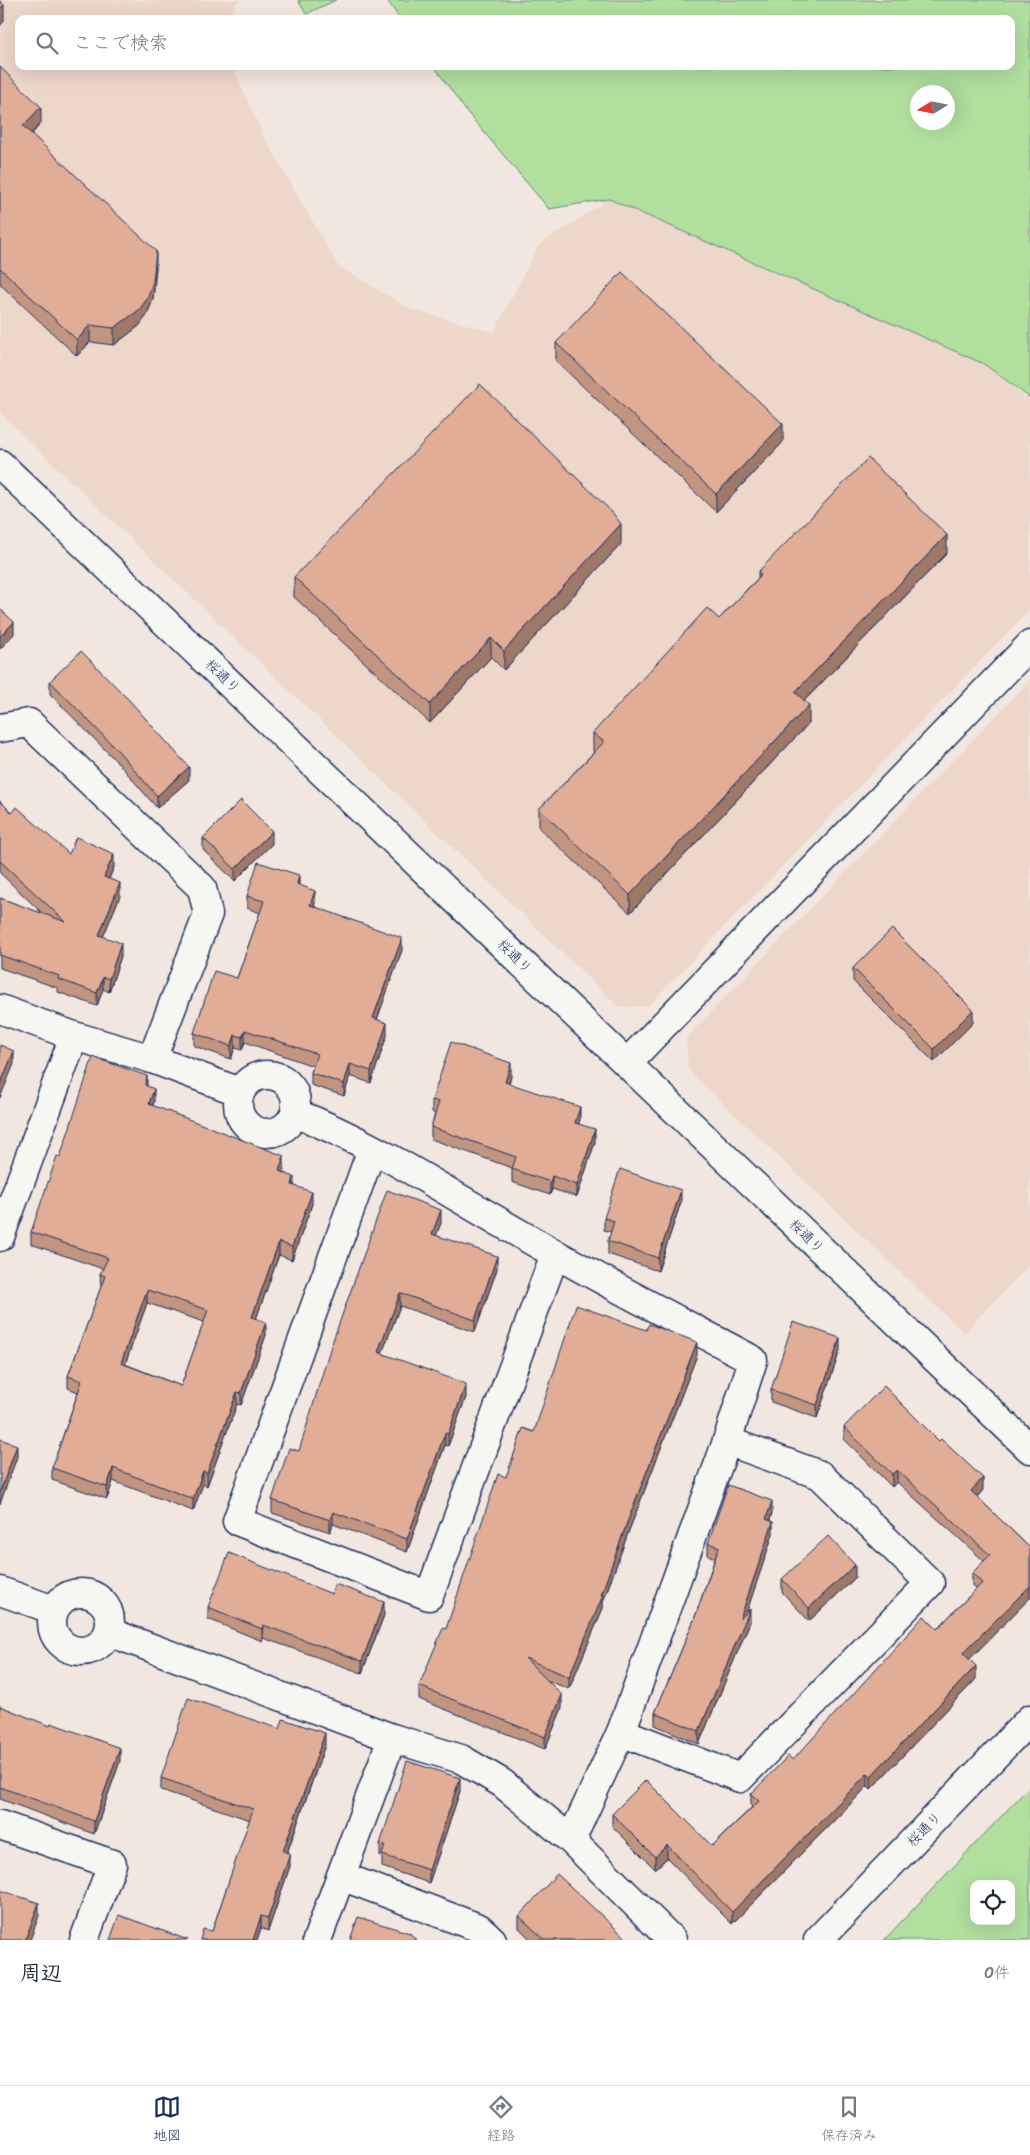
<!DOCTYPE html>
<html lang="ja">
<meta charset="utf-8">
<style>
body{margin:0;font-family:Sriracha,"Klee One",sans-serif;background:#f6f6f7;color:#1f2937}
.controls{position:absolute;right:15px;bottom:15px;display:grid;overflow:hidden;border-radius:10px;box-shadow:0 5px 20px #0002}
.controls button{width:45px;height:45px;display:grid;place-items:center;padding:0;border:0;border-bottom:1px solid #e0e1e3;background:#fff;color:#1f2937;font:25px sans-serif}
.compass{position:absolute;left:910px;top:85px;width:45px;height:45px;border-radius:50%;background:#fff;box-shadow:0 5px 20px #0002;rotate:260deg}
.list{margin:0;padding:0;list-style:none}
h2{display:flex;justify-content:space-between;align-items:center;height:65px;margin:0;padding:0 20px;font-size:21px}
h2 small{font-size:16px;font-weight:400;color:#747a83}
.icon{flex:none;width:28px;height:28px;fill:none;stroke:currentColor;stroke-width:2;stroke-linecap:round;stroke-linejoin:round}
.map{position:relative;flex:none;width:1030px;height:1940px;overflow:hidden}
.search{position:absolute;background:#fff;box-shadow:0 5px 20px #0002;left:15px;right:15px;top:15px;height:55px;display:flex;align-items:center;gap:12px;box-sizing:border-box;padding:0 18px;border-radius:10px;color:#747a83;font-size:19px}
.sheet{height:145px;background:#fff}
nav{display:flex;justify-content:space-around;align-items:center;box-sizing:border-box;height:70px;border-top:1px solid #e0e1e3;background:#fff;font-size:14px;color:#747a83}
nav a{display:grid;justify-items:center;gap:2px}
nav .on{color:#1b2f5e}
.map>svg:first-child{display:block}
</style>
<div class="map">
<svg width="1030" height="1940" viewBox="0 0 1030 1940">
<rect width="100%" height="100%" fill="#f2e7e0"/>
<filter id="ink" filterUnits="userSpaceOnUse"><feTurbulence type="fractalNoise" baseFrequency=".02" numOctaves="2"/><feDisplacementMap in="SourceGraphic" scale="10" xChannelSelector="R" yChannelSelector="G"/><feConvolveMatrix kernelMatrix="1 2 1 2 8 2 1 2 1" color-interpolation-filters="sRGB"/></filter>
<g filter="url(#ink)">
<g fill="#edd6ca">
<polygon points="0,0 242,0 236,3 231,19 19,19 19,66 232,66 263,135 338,266 410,309 494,332 539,245 609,199 984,364 1030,401 1030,609 648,1006 619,1007 0,413"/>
<polygon points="1030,680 1030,1264 964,1333 688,1070 686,1038"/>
</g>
<g fill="#b0df9e" stroke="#66877e" fill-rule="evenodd">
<polygon points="298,0 336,0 306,14"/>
<path d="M387,0H1030V398L984,364L609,199L549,209L466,111L434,66H1011V19H400ZM948,92V122H918V92Z"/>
<path d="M1030,1786V1940H884ZM974,1884H1011V1921H974Z"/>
</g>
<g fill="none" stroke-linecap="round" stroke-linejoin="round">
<defs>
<g id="minor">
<polyline points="0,464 1030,1449"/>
<polyline points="0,728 29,723 202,888 208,914 152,1059"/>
<polyline points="0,1009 74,1036 152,1059 240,1092"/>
<polyline points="627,1063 1030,645"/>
<circle cx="267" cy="1104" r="29"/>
<path d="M295,1113C375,1144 448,1193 522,1235C598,1279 676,1319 753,1360L727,1441L621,1732L571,1840"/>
<polyline points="372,1149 237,1521 429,1596 555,1254"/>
<polyline points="0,1237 74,1036"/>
<polyline points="0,1591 54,1610"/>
<circle cx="81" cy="1622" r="29"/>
<polyline points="109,1632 392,1738 461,1759 502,1783 571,1840 672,1940"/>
<polyline points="621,1732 740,1778 930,1583 820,1475 727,1441"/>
<polyline points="0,1825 112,1864 84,1940"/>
<polyline points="341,1876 479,1928 492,1940"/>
<polyline points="317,1940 392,1738"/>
<polyline points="818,1940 1030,1719"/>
</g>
</defs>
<use href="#minor" stroke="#1b2f5e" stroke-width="31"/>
<use href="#minor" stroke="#f6f6f2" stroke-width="28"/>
</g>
<g fill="#c29581" stroke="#1b2f5e" fill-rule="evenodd">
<polygon points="0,67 41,123 32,134 156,267 153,299 147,315 139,326 114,345 90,342 77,356 0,284"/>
<polygon points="556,343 783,442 716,512 556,361"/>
<polygon points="621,544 504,670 491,657 430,723 294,597 294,577"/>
<polygon points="947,553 804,701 809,723 630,913 539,828 539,809 594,752 593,751 593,733 719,619 758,578 758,572"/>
<polygon points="50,681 189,780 157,808 120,765 50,694"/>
<polygon points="0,801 12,813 69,854 114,867 109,879 120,896 103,936 121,956 109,992 103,989 97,1006 58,992 58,988 0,968 0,898 43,914 0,873"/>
<polygon points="203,838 272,844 235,881 203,850"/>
<polygon points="299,885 315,903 314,906 402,950 377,1019 387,1035 371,1083 350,1076 344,1096 311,1085 311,1073 313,1066 245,1042 242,1050 235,1048 231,1059 194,1046 194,1033 237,978 260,913 247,908 247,896"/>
<polygon points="853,968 973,1023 934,1062 853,981"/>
<polygon points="511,1076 509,1083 580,1120 578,1124 595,1142 577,1197 552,1189 550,1195 512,1182 512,1168 431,1139 431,1127 435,1114 432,1112 432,1100"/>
<path d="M147,1086L154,1101L153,1106L284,1169L283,1173L312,1204L292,1260L279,1255L256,1319L266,1335L241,1405L237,1404L207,1486L203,1484L193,1511L113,1481L107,1499L52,1480V1468L78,1392L68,1388V1376L101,1287L100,1274L103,1269L31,1244V1232ZM147,1303L204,1322L181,1386L125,1364Z"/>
<polygon points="681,1202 658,1271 608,1254 608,1241 611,1232 604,1230 604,1218"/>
<polygon points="441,1223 436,1235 497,1269 475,1332 400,1306 382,1353 466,1397 448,1446 445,1445 407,1552 333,1524 330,1532 272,1513 272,1500 299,1451"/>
<polygon points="840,1350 817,1418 771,1402 771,1390"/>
<polygon points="697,1355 628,1533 603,1602 603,1608 569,1689 546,1680 562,1708 545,1749 419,1699 419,1686 446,1629 506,1477 534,1432"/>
<polygon points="844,1427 983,1490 977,1497 1030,1548 1030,1598 969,1659 976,1679 871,1789 868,1786 732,1924 667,1858 655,1869 612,1826 612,1814 712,1846 752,1807 751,1806 751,1794 793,1760 937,1629 976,1589 972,1586 972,1573 984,1561 897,1482 892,1487 844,1439"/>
<polygon points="772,1513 770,1520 773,1534 746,1613 750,1622 699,1744 655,1725 655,1713 694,1620 715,1558 708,1555 708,1543"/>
<polygon points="855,1578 809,1621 782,1592 782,1579"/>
<polygon points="208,1607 384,1615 362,1673 263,1638 262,1641 208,1619"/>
<polygon points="0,1706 120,1761 94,1834 0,1799"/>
<polygon points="325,1745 287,1853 290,1866 268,1931 261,1928 257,1940 200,1940 212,1931 250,1820 161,1790 161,1778"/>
<polygon points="460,1791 429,1883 382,1867 382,1857 380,1856 380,1844"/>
<polygon points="519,1916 628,1940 631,1940 531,1940 519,1928"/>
</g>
<g fill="#9e7969" stroke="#1b2f5e">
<polygon points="4,5 4,21 0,26 0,9"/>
<polygon points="41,107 41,123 23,142 23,126"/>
<polygon points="156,251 156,267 153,299 147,315 139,326 114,345 114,328"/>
<polygon points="90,325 90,342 77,356 77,340"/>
<polygon points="783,424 783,442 716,512 716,494"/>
<polygon points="621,524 621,544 504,670 504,651"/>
<polygon points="947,535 947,553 795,710 795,692"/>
<polygon points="14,622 14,634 0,649 0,637"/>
<polygon points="491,638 491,657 430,723 430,704"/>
<polygon points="809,705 809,723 630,913 630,895"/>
<polygon points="189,767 189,780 157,808 157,796"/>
<polygon points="272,831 272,844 235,881 235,869"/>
<polygon points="114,854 114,867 104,889 104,877"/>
<polygon points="299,875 299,887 297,884"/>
<polygon points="120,883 120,896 99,947 99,935"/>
<polygon points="315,891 315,903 310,918 310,905"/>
<polygon points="402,938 402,950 373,1031 373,1018"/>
<polygon points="121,943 121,956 109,992 109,979"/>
<polygon points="103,977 103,989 97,1006 97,993"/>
<polygon points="973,1010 973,1023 934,1062 934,1049"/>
<polygon points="387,1023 387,1035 371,1083 371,1071"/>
<polygon points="245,1030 245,1042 242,1050 242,1037"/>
<polygon points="235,1035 235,1048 231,1059 231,1046"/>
<polygon points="14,1051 14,1064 0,1098 0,1085"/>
<polygon points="511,1063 511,1076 505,1095 505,1082"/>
<polygon points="350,1064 350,1076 344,1096 344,1084"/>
<polygon points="147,1076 147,1088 145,1085"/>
<polygon points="154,1089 154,1101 149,1117 149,1104"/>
<polygon points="580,1107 580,1120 575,1135 575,1123"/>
<polygon points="595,1129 595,1142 577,1197 577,1185"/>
<polygon points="284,1156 284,1169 279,1184 279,1171"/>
<polygon points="552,1176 552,1189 550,1195 550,1182"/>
<polygon points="294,1177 294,1190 292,1185"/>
<polygon points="681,1190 681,1202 658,1271 658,1258"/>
<polygon points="312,1192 312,1204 292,1260 292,1247"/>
<polygon points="441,1210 441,1223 432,1246 432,1234"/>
<polygon points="279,1242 279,1255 252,1330 252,1317"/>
<polygon points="497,1256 497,1269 475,1332 475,1320"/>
<polygon points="147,1290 147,1303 121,1376 121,1363"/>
<polygon points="400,1293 400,1306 378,1364 378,1352"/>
<polygon points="266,1322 266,1335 241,1405 241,1393"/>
<polygon points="840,1338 840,1350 817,1418 817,1405"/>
<polygon points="697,1342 697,1355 628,1533 603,1602 603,1608 569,1689 569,1677 601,1595 628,1520"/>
<polygon points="466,1384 466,1397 448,1446 448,1434"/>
<polygon points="237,1392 237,1404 207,1486 207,1473"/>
<polygon points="445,1433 445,1445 407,1552 407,1539"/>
<polygon points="17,1445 17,1457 0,1504 0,1492"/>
<polygon points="113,1468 113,1481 107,1499 107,1487"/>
<polygon points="897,1470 897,1482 892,1487 892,1474"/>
<polygon points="203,1471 203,1484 193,1511 193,1499"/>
<polygon points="983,1478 983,1490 971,1503 971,1491"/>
<polygon points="772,1501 772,1513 766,1531 766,1519"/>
<polygon points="333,1512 333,1524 330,1532 330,1520"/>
<polygon points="773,1522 773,1534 740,1632 740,1619"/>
<polygon points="855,1565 855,1578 809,1621 809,1608"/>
<polygon points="1030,1586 1030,1598 963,1666 963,1653"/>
<polygon points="384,1602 384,1615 362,1673 362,1661"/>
<polygon points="750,1609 750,1622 699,1744 699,1731"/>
<polygon points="263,1625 263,1638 262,1641 262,1629"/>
<polygon points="976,1666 976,1679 871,1789 871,1776"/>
<polygon points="562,1695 562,1708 545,1749 545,1737"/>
<polygon points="325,1733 325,1745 283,1864 283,1851"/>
<polygon points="120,1748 120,1761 94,1834 94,1821"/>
<polygon points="868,1773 868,1786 732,1924 732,1912"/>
<polygon points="460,1778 460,1791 429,1883 429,1870"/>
<polygon points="667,1845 667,1858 655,1869 655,1857"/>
<polygon points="290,1854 290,1866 268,1931 268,1918"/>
<polygon points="39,1903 39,1916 30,1940 25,1940"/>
<polygon points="261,1916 261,1928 257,1940 253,1940"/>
</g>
<g fill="#e2ad96" stroke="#1b2f5e" fill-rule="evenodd">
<polygon points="0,1 4,5 0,9"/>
<polygon points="0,67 41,107 23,126 156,251 153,282 147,299 139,310 114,328 90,325 77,340 0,268"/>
<polygon points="622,272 783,424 716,494 556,343"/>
<polygon points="480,384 612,512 621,524 504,651 491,638 430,704 294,577"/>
<polygon points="868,458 947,535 795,692 809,705 630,895 539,809 604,742 593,733 707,608 719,619 761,575 758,572"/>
<polygon points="0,609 14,622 0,637"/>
<polygon points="81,651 129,700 189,767 157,796 120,753 50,681"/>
<polygon points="241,800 272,831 235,869 203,838"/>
<polygon points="0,801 12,813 17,807 69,854 76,837 114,854 104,877 120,883 99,935 121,943 109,979 103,977 97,993 58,979 59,976 0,955 0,898 66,922 0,861"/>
<polygon points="258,862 299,875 297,884 315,891 310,905 402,938 373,1018 387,1023 371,1071 350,1064 344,1084 311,1073 317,1054 245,1030 242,1037 235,1035 231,1046 194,1033 214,971 237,978 264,901 247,896"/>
<polygon points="892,929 973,1010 934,1049 853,968"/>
<polygon points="451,1042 511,1063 505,1082 580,1107 575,1123 595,1129 577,1185 552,1176 550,1182 512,1169 516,1157 431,1127 439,1102 432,1100"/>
<polygon points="0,1045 14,1051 0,1085"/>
<path d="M93,1057L147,1076L145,1085L154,1089L149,1104L284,1156L279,1171L294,1177L292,1185L312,1192L292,1247L279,1242L252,1317L266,1322L241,1393L237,1392L207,1473L203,1471L193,1499L113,1468L107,1487L52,1468L82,1381L68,1376L105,1276L100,1274L108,1258L31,1232L57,1156L60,1157ZM147,1290L208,1310L181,1386L121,1363Z"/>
<polygon points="620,1169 681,1190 658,1258 608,1241 614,1221 604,1218"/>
<polygon points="387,1190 441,1210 432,1234 497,1256 475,1320 400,1293 378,1352 466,1384 448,1434 445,1433 407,1539 333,1512 330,1520 272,1500 289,1448 299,1451 331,1346"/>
<polygon points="576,1305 646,1330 649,1324 697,1342 628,1520 601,1595 603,1595 569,1677 525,1658 562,1695 545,1737 419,1686 443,1628 446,1629 498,1474 506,1477 523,1428 534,1432"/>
<polygon points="793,1322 840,1338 817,1405 771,1390"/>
<polygon points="884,1386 939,1441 941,1439 983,1478 971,1491 1030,1548 1030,1586 963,1653 976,1666 871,1776 868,1773 732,1912 667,1845 655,1857 612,1814 646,1780 712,1846 759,1801 751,1794 788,1756 793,1760 924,1616 937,1629 982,1583 972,1573 990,1555 897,1470 892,1474 844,1427"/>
<polygon points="0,1439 17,1445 0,1492"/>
<polygon points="728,1485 772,1501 766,1519 773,1522 740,1619 750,1609 699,1731 655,1713 694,1620 719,1547 708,1543"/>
<polygon points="828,1536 855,1565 809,1608 782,1579"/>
<polygon points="229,1553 332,1594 335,1584 384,1602 362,1661 263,1625 262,1629 208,1607"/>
<polygon points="188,1698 280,1729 283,1719 325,1733 283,1851 290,1854 268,1918 261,1916 253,1940 200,1940 203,1929 212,1931 253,1809 161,1778"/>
<polygon points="0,1706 50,1726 51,1723 120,1748 94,1821 0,1787"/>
<polygon points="407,1761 460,1778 429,1870 382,1855 385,1845 380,1844"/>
<polygon points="557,1874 628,1940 629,1938 631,1940 545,1940 519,1916"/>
<polygon points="0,1890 39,1903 25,1940 0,1940"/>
<polygon points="119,1915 188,1940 110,1940"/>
<polygon points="358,1917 410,1933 416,1940 350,1940"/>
</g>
</g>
<g text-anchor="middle" stroke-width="4.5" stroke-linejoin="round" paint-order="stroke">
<g font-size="14" fill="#1b2f5e" stroke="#f6f6f2">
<text transform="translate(223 676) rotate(44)" y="5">桜通り</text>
<text transform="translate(515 956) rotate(44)" y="5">桜通り</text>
<text transform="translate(807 1236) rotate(44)" y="5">桜通り</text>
<text transform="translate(924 1829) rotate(-46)" y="5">桜通り</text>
</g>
</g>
</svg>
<div class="controls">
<button><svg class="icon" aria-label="locate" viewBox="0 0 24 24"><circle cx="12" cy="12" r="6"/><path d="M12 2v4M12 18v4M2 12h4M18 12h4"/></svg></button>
</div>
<svg class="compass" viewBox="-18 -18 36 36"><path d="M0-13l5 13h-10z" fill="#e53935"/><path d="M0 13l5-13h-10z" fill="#747a83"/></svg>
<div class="search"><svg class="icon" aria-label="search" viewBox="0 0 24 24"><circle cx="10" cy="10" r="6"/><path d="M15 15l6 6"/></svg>ここで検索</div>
</div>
<section class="sheet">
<h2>周辺<small>0件</small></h2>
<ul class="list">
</ul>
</section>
<nav>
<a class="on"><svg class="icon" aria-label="map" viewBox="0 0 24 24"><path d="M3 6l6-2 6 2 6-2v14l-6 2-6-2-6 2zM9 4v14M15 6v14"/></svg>地図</a>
<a><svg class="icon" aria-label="directions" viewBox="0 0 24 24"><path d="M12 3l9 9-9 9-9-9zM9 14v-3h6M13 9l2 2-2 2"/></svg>経路</a>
<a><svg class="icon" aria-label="saved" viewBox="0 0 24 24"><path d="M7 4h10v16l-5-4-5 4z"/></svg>保存済み</a>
</nav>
